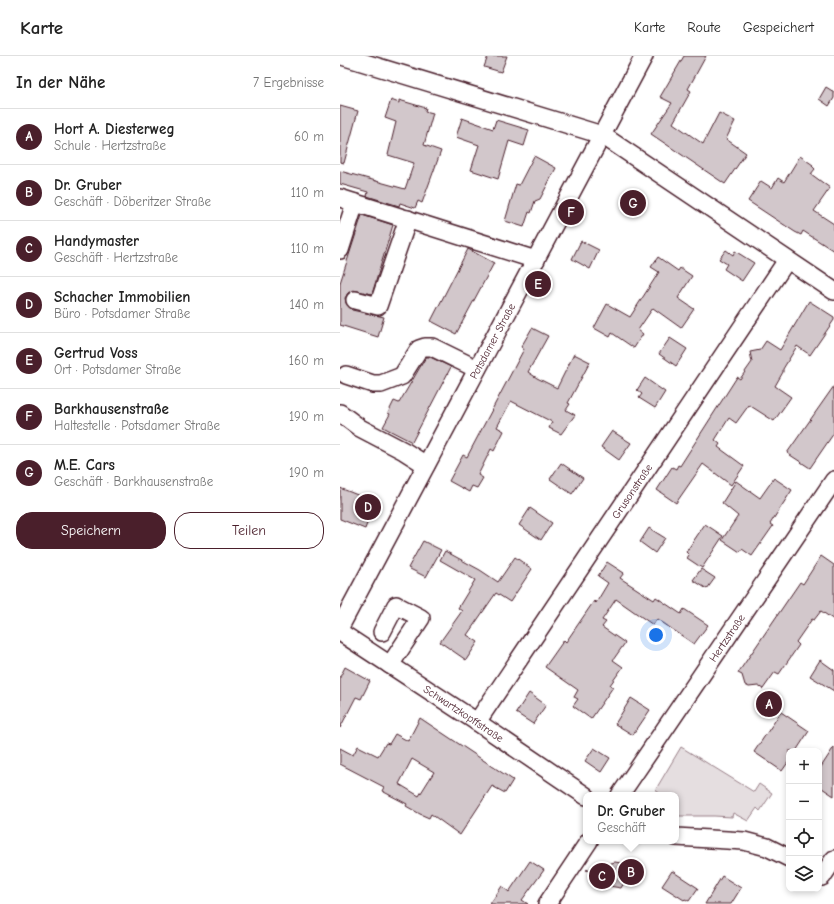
<!DOCTYPE html>
<html lang="de">
<meta charset="utf-8">
<style>
body{margin:0;font-family:"Comic Neue",sans-serif;background:#f6f6f6;color:#222}
.controls{position:absolute;right:12px;bottom:12px;display:grid;overflow:hidden;border-radius:8px;box-shadow:0 2px 6px #0003}
.controls button{width:36px;height:36px;display:grid;place-items:center;padding:0;border:0;border-bottom:1px solid #e0e0e0;background:#fff;color:#222;font:20px sans-serif}
.you{position:absolute;left:316px;top:579px;width:14px;height:14px;margin:-10px;border:3px solid #fff;border-radius:50%;background:#1a73e8;box-shadow:0 0 0 6px #1a73e833}
.badge{display:grid;place-items:center;width:26px;height:26px;border-radius:50%;background:#4a1f2b;color:#fff;font-size:13px;font-weight:700}
.pin{position:absolute;translate:-50% -50%;border:2px solid #fff;box-shadow:0 1px 4px #0006}
.popup{position:absolute;left:243px;top:736px;width:96px;height:52px;box-sizing:border-box;display:grid;place-content:center;border-radius:8px;background:#fff;filter:drop-shadow(0 1px 3px #0005);font-size:13px;white-space:nowrap;color:#767676}
.popup b{font-size:15px;color:#222}
.popup::after{content:'';position:absolute;left:50%;top:100%;margin-left:-8px;border:8px solid transparent;border-top-color:#fff}
.list{margin:0;padding:0;list-style:none}
h2{display:flex;justify-content:space-between;align-items:center;height:52px;margin:0;padding:0 16px;font-size:17px}
h2 small{font-size:13px;font-weight:400;color:#767676}
.list li{display:grid;grid-template-columns:26px 1fr auto;gap:12px;align-items:center;box-sizing:border-box;height:56px;padding:0 16px;border-top:1px solid #e0e0e0}
.list b{display:block;font-size:15px;white-space:nowrap}
.list p{margin:0;font-size:13px;white-space:nowrap;color:#767676}
.list em{font-size:13px;font-style:normal;color:#767676}
.actions{display:flex;gap:8px;padding:12px 16px}
.actions a{flex:1;padding:9px 0;border:1px solid #4a1f2b;border-radius:16px;text-align:center;font-size:14px;color:#4a1f2b}
.actions .main{background:#4a1f2b;color:#fff}
.icon{flex:none;width:22px;height:22px;fill:none;stroke:currentColor;stroke-width:2;stroke-linecap:round;stroke-linejoin:round}
.map{position:relative;flex:none;width:494px;height:848px;overflow:hidden}
header{display:flex;align-items:center;gap:24px;box-sizing:border-box;height:56px;padding:0 20px;background:#fff;border-bottom:1px solid #e0e0e0}
header strong{font-size:19px}
nav{display:flex;gap:22px;margin-inline-start:auto;font-size:14px}
main{display:flex}
aside{flex:1;background:#fff}
.map>svg:first-child{display:block}
</style>
<header>
<strong>Karte</strong>
<nav><a>Karte</a><a>Route</a><a>Gespeichert</a></nav>
</header>
<main>
<aside>
<h2>In der Nähe<small>7 Ergebnisse</small></h2>
<ul class="list">
<li><span class="badge">A</span><div><b>Hort A. Diesterweg</b><p>Schule · Hertzstraße</p></div><em>60 m</em></li>
<li><span class="badge">B</span><div><b>Dr. Gruber</b><p>Geschäft · Döberitzer Straße</p></div><em>110 m</em></li>
<li><span class="badge">C</span><div><b>Handymaster</b><p>Geschäft · Hertzstraße</p></div><em>110 m</em></li>
<li><span class="badge">D</span><div><b>Schacher Immobilien</b><p>Büro · Potsdamer Straße</p></div><em>140 m</em></li>
<li><span class="badge">E</span><div><b>Gertrud Voss</b><p>Ort · Potsdamer Straße</p></div><em>160 m</em></li>
<li><span class="badge">F</span><div><b>Barkhausenstraße</b><p>Haltestelle · Potsdamer Straße</p></div><em>190 m</em></li>
<li><span class="badge">G</span><div><b>M.E. Cars</b><p>Geschäft · Barkhausenstraße</p></div><em>190 m</em></li>
</ul>
<div class="actions"><a class="main">Speichern</a><a>Teilen</a></div>
</aside>
<div class="map">
<svg width="494" height="848" viewBox="0 0 494 848">
<rect width="100%" height="100%" fill="#fff"/>
<filter id="ink" filterUnits="userSpaceOnUse"><feTurbulence type="fractalNoise" baseFrequency=".025" numOctaves="2"/><feDisplacementMap in="SourceGraphic" scale="8" xChannelSelector="R" yChannelSelector="G"/><feConvolveMatrix kernelMatrix="1 2 1 2 8 2 1 2 1" color-interpolation-filters="sRGB"/></filter>
<g filter="url(#ink)">
<polygon fill="#e5dee0" stroke="#987e86" points="341,691 414,736 419,728 432,737 420,755 417,752 408,765 393,757 392,761 374,760 336,760 336,739 320,739 316,733"/>
<g fill="#d2c7cb" stroke="#4a1f2b" fill-rule="evenodd">
<polygon points="148,0 167,0 161,16 144,11"/>
<polygon points="344,0 366,0 348,33 351,35 333,67 363,88 379,57 395,65 386,83 406,97 385,128 311,78 332,47 320,41"/>
<polygon points="486,31 494,36 494,42 489,50 479,43"/>
<polygon points="51,44 59,47 59,44 86,52 85,55 93,57 84,89 101,95 82,147 78,145 75,152 60,147 59,150 27,140 28,136 0,128 0,115 65,133 74,107 48,99 56,66 45,62"/>
<polygon points="0,50 18,55 4,107 0,106"/>
<polygon points="122,62 153,73 156,64 189,74 184,90 169,85 158,123 131,114 139,89 116,81"/>
<polygon points="194,100 216,112 200,143 195,145 191,157 189,156 184,171 165,165 176,128 179,129"/>
<polygon points="460,100 473,109 472,110 475,113 471,118 490,132 474,155 494,168 494,195 463,175 461,179 455,176 408,145 421,125 432,132 438,122 444,126"/>
<polygon points="22,159 53,169 32,238 13,234 8,237 5,242 6,247 12,254 44,261 38,281 0,269 0,227"/>
<polygon points="241,185 259,194 250,213 232,203"/>
<polygon points="128,193 154,207 116,278 91,265"/>
<polygon points="386,194 393,199 395,195 414,207 402,225 384,213 387,208 379,203"/>
<polygon points="318,201 338,215 340,212 352,220 338,242 354,253 341,272 313,252 298,274 303,278 294,292 272,277 270,281 254,272 267,248 290,261 319,216 311,211"/>
<polygon points="469,245 494,261 494,264 470,299 457,290 443,313 443,316 435,330 451,341 434,365 409,349 396,367 389,362 375,384 380,388 378,391 404,410 391,429 363,408 336,447 317,434 332,411 336,413 338,409 340,410 397,321 400,323 412,306 410,296 420,294 426,285 440,294"/>
<polygon points="192,272 208,280 188,316 197,322 217,332 234,298 250,306 228,347 230,348 226,354 235,359 221,378 209,372 212,366 171,345 157,371 164,375 154,395 151,393 138,419 143,422 137,432 132,430 129,436 109,425 123,399 127,401 184,293 181,291"/>
<polygon points="330,282 347,293 336,310 319,298"/>
<polygon points="86,301 90,301 111,311 72,386 43,371 50,358 48,357 54,345 59,347"/>
<polygon points="305,322 325,336 315,352 299,342 302,338 297,334"/>
<polygon points="494,330 494,377 470,412 447,397"/>
<polygon points="272,375 291,387 279,404 261,391"/>
<polygon points="221,407 243,422 232,438 210,423"/>
<polygon points="434,422 452,434 430,468 433,470 412,500 402,493 400,496 382,484 398,460 382,447 396,425 420,442"/>
<polygon points="0,432 35,446 25,473 0,463"/>
<polygon points="190,452 212,467 201,484 179,469"/>
<polygon points="365,468 383,480 362,512 347,502 349,499 346,496"/>
<polygon points="309,472 325,482 315,497 300,486"/>
<polygon points="83,485 101,494 86,521 68,512"/>
<polygon points="105,495 140,514 158,526 175,501 192,513 170,546 156,537 127,579 138,586 126,604 100,586 122,555 118,552 135,524 100,504"/>
<polygon points="481,500 494,509 494,564 481,555 474,564 472,563 456,586 459,589 439,618 435,616 423,633 418,630 409,631 405,629 402,619 398,617 460,526 463,528"/>
<polygon points="267,506 284,517 280,522 314,544 316,541 341,558 344,553 368,569 354,588 317,563 313,569 276,543 262,564 266,566 262,571 285,587 273,604 283,611 270,629 273,631 251,663 233,650 238,643 234,641 238,634 205,611 224,584 226,586 254,545 256,547 268,527 258,520"/>
<polygon points="361,513 375,522 367,533 353,524"/>
<polygon points="480,604 494,614 494,635 470,620"/>
<polygon points="5,611 30,625 21,643 16,641 0,672 0,621"/>
<polygon points="189,637 206,649 193,668 176,657"/>
<polygon points="291,642 310,654 293,679 275,668"/>
<polygon points="441,656 469,675 456,695 449,695 449,705 442,715 414,696"/>
<path d="M80,662L173,724L165,737L152,730L120,779L91,758L89,762L80,758L66,750L67,748L42,735L44,731L0,708V692L13,699L18,690L38,700L46,687L49,688L55,678L68,685ZM72,703L94,716L79,740L59,728Z"/>
<polygon points="494,691 494,740 479,730 479,714"/>
<polygon points="254,692 270,702 261,716 245,705"/>
<polygon points="190,805 204,814 182,844 188,848 150,848 162,830 169,836"/>
<polygon points="275,806 303,811 295,827 285,825 281,832 269,830 258,824 263,818 246,814"/>
<polygon points="332,815 358,832 349,845 345,843 344,844 322,830"/>
<polygon points="382,820 401,832 391,848 365,848"/>
</g>
<g fill="none" stroke-linecap="round" stroke-linejoin="round">
<defs>
<g id="minor">
<polyline points="2,0 262,79 494,235"/>
<polyline points="0,142 196,204"/>
<polyline points="0,194 15,147"/>
<polyline points="15,244 38,250 68,163"/>
<polyline points="6,319 33,328 41,328 62,320 79,293 85,291 92,291 137,313"/>
<polyline points="0,357 20,372 64,395 86,409"/>
<path id="s1" d="M0,571L304,0"/>
<path id="s2" d="M0,576L137,666L246,740"/>
<polyline points="42,576 56,549 81,562 50,609"/>
<path id="s3" d="M137,666L447,204"/>
<path id="s4" d="M280,739L494,424"/>
<polyline points="336,781 404,785 427,791 449,802"/>
<polyline points="482,821 494,803"/>
<polyline points="207,848 249,785"/>
</g>
</defs>
<use href="#minor" stroke="#4a1f2b" stroke-width="20"/>
<use href="#minor" stroke="#fff" stroke-width="17"/>
</g>
</g>
<g text-anchor="middle" stroke-width="3" stroke-linejoin="round" paint-order="stroke">
<g font-size="11" fill="#4a1f2b" stroke="#fff">
<text dy="4" stroke="none"><textPath href="#s1" startOffset="324">Potsdamer Straße</textPath></text>
<text dy="4" stroke="none"><textPath href="#s3" startOffset="278">Grusonstraße</textPath></text>
<text dy="4" stroke="none"><textPath href="#s4" startOffset="190">Hertzstraße</textPath></text>
<text dy="4" stroke="none"><textPath href="#s2" startOffset="148">Schwartzkopffstraße</textPath></text>
</g>
</g>
</svg>
<div class="controls">
<button>+</button>
<button>−</button>
<button><svg class="icon" aria-label="locate" viewBox="0 0 24 24"><circle cx="12" cy="12" r="6"/><path d="M12 2v4M12 18v4M2 12h4M18 12h4"/></svg></button>
<button><svg class="icon" aria-label="layers" viewBox="0 0 24 24"><path d="M12 4l9 5-9 5-9-5zM3 14l9 5 9-5"/></svg></button>
</div>
<div class="you"></div>
<div class="pin badge" style="left:429px;top:648px">A</div>
<div class="pin badge" style="left:291px;top:816px">B</div>
<div class="popup"><b>Dr. Gruber</b>Geschäft</div>
<div class="pin badge" style="left:262px;top:820px">C</div>
<div class="pin badge" style="left:28px;top:451px">D</div>
<div class="pin badge" style="left:198px;top:228px">E</div>
<div class="pin badge" style="left:231px;top:156px">F</div>
<div class="pin badge" style="left:293px;top:147px">G</div>
</div>
</main>
